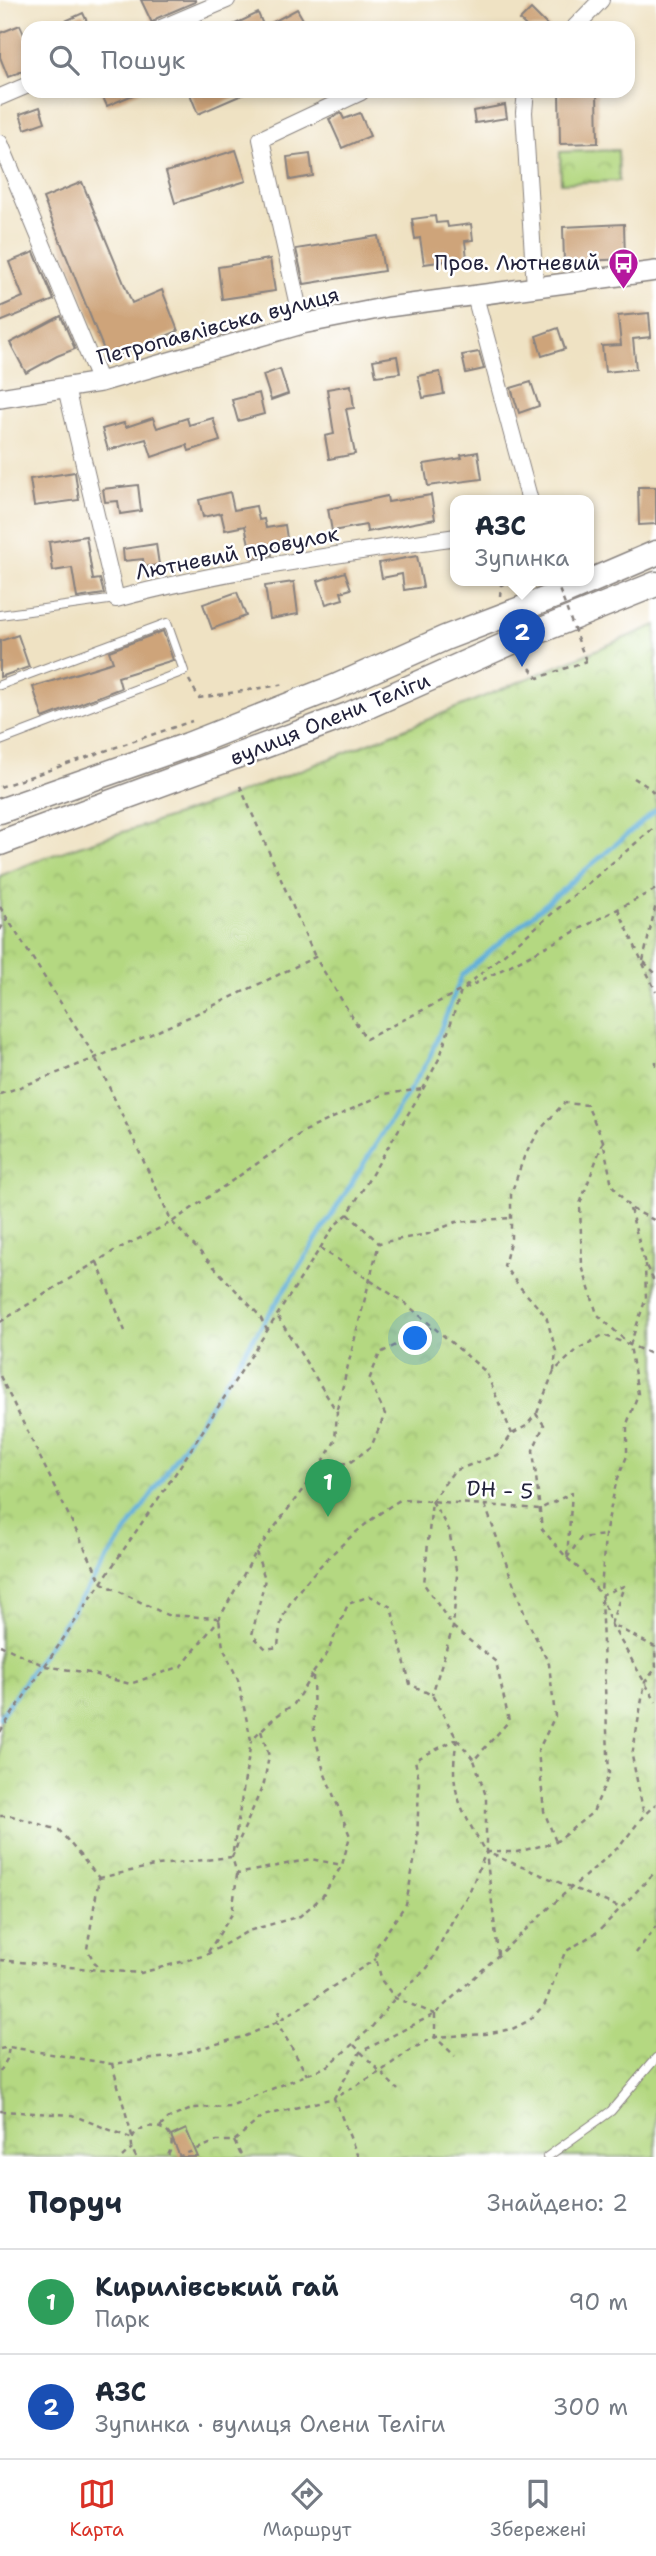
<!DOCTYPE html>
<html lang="uk">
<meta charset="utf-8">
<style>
body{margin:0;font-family:"Shantell Sans",sans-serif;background:#f6f6f7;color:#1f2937}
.you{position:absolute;left:416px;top:1339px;width:24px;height:24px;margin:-18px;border:5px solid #fff;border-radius:50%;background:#1a73e8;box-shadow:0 0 0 10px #1a73e833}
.badge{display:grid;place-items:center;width:46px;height:46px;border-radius:50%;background:#d93025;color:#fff;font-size:23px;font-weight:700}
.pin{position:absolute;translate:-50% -58px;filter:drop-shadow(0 2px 4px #0008)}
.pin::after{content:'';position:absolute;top:37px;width:24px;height:21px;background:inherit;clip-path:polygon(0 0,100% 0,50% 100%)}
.popup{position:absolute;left:450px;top:495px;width:144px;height:91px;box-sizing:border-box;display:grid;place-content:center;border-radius:14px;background:#fff;filter:drop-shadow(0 2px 5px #0005);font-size:23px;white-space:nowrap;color:#747a83}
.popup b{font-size:26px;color:#1f2937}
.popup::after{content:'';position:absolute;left:50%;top:100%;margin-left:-14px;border:14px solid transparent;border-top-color:#fff}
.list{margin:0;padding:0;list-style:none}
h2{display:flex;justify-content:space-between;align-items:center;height:91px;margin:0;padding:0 28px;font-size:30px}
h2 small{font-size:23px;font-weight:400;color:#747a83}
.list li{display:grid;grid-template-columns:46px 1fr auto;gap:21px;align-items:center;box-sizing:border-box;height:105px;padding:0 28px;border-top:2px solid #e0e1e3}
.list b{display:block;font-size:26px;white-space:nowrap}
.list p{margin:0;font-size:23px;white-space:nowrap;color:#747a83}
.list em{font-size:23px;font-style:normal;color:#747a83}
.icon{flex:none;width:38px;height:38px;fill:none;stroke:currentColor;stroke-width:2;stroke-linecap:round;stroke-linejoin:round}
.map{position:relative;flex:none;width:656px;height:2157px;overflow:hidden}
.search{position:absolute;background:#fff;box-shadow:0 4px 10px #0003;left:21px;right:21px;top:21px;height:77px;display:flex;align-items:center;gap:18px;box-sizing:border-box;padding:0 24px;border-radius:21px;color:#747a83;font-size:26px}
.sheet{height:301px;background:#fff}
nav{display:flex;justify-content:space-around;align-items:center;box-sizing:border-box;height:98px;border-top:2px solid #e0e1e3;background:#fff;font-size:19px;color:#747a83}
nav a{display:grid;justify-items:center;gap:4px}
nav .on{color:#d93025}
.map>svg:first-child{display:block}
</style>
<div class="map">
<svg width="656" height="2157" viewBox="0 0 656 2157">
<defs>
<pattern id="park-crowns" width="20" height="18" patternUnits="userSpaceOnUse" patternTransform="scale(1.75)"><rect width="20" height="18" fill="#b4d881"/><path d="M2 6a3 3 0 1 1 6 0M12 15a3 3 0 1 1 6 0" fill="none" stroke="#9ab970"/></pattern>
</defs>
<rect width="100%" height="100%" fill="#fff"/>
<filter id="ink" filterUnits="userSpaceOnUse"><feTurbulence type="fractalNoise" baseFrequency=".0143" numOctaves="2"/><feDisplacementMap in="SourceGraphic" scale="14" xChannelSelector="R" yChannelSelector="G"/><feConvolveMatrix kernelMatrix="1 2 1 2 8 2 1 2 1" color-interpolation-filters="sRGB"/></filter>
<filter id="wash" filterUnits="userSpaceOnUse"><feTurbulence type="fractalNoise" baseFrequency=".00686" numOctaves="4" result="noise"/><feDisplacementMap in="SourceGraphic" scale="28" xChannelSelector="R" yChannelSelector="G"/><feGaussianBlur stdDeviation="1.57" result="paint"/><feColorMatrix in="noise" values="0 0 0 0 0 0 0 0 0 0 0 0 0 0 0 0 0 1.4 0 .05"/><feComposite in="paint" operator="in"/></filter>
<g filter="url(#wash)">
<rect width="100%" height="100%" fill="#efe2c3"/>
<g fill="url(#park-crowns)" stroke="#6b7d5e" stroke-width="2">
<polygon points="618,150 619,181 561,183 560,152"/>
<path d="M656,625V2157H0V876C71,844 148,827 221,800C368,746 512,685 656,625Z"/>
</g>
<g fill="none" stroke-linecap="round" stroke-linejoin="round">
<polyline stroke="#61afdb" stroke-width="4.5" points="0,1717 160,1482 293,1277 429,1059 462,975 656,810"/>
</g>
<g id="blocks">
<g fill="#cea47a">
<polygon points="141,0 195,0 195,2 157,18 152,23"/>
<polygon points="297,9 308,28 227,28 258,13 264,27"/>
<polygon points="531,9 550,28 528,28 520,20"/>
<polygon points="83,13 90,28 50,28"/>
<polygon points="20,25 28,43 28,69 8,77 0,57 0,33"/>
<polygon points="100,91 142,91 107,106"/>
<polygon points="198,91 251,91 198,114 190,94"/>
<polygon points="559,91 597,91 598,143 560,144"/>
<polygon points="505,105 507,118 475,123 473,111"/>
<polygon points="40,107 45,122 25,129 20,114"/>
<polygon points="341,113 344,119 360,113 370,136 342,148 329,119"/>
<polygon points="236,150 246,181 175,203 166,172"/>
<polygon points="310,154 313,176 290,180 287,157"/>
<polygon points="82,182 132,303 162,290 178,331 108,360 43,198"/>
<polygon points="435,216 436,223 447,222 448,227 471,224 473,240 465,241 467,258 424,264 420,238 415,239 412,219"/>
<polygon points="624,224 625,259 564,262 563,227"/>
<polygon points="378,236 384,271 304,284 296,249"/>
<polygon points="34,252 54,300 0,322 0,307 23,297 9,262"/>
<polygon points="270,259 275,291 222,299 218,267"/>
<polygon points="649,313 651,337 633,339 636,369 605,372 602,346 621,345 618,316"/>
<polygon points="61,316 75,349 57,356 26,373 10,343"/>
<polygon points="558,328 565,349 542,356 536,336"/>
<polygon points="479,352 484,369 466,373 462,355"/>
<polygon points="397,356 400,373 376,376 373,360"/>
<polygon points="280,369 288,394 271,400 263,375"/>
<polygon points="440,372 444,394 423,398 418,376"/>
<polygon points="531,382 539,406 519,413 511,388"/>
<polygon points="351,385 354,408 346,409 355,454 329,459 325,436 334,434 327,389"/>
<polygon points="259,393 264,414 238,421 232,400"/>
<polygon points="153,418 157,428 187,418 189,425 213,418 220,441 189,451 187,445 152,457 146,439 108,450 102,429 124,423 126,427"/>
<polygon points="478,452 482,479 428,486 424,464 462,458 461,455"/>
<polygon points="75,472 79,500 34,506 30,479"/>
<polygon points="138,485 141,511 120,514 118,501 105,502 103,489"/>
<polygon points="638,487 656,487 656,524 639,525"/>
<polygon points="230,492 234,510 256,506 259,520 264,519 266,528 285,525 288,545 271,548 272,555 252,558 245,526 225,530 221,513 203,517 199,500"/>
<polygon points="431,495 435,519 367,532 366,525 332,531 328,509 387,496 388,502"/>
<polygon points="86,536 93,580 100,579 104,594 77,598 72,568 53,571 49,542"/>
<polygon points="156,544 159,565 144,567 143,559 124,561 123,549"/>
<polygon points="417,556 423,587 404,590 402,574 382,578 379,563"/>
<polygon points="345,572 351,589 341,592 343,599 326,604 318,581"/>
<polygon points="294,582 298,614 270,619 265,586"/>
<polygon points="237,592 246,616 212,629 203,604"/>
<polygon points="163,631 173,660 118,677 121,688 43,718 33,687 113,662 109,651"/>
<polygon points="18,635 29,667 0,677 0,641"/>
<polygon points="186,2129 198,2157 180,2157 171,2136"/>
</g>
</g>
</g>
<g filter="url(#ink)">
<use href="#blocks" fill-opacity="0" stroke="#88827f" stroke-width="2"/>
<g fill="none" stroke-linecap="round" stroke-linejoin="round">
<defs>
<g id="service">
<polyline points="0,615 116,599"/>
<polyline points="0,685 167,623 184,671 0,741"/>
<polyline points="547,2157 611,2111 656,2058"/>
</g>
<g id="minor">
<polyline points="161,28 227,0"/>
<polyline points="574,28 601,0"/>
<polyline points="526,91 524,112 535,287"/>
<polyline points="0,97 28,85"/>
<polyline points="0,143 100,382"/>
<polyline points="475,296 530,501"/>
<polyline points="302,324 261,139 361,92"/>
<path d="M66,388L116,599C227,569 342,554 456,537"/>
</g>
<polyline id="tertiary" points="0,398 100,382 302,324 388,307 656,271"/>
<g id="primary">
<polyline points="0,811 188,745 335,687 445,638 565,592 656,553"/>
<polyline points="0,843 348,715 512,642 656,584"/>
</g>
</defs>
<use href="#service" stroke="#88827f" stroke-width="10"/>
<use href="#minor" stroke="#88827f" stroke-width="18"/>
<use href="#tertiary" stroke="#88827f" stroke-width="22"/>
<use href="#primary" stroke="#88827f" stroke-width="27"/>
<g stroke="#88827f" stroke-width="2.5" stroke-dasharray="5 5" stroke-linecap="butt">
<polyline points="500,596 501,585 510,581"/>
<polyline points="530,668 538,678 586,661"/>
<polyline points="189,680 199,698 286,684"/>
<polyline points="634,778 650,788 656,796"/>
<polyline points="240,786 315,957"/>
<polyline points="0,787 192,721"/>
<polyline points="0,907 95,1057 172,1222 259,1315 267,1330"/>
<polyline points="618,909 656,992"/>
<polyline points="0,930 7,918"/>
<polyline points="643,961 656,904"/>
<polyline points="644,962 656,974"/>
<polyline points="465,987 656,826"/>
<polyline points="656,1061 656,1071"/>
<path d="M0,1094C108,1057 212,1007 315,957L366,1039L460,991"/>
<polyline points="603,1142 580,1204 582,1266 597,1314 630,1345 656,1356"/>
<polyline points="630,1209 645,1264 656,1285"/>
<polyline points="348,1214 379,1243 428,1234 456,1222 511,1218"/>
<polyline points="320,1248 405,1303 486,1372 512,1434"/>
<polyline points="97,1262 125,1331"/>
<polyline points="0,1322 114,1251 172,1222 303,1132 384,1094 423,1089"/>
<polyline points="630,1345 646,1298 645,1264"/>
<polyline points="554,1371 556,1351 546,1316 519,1286 504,1266 511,1238 511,1194 524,1157 539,1131 564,1103 587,1105 603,1141 612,1185 630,1208 656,1221"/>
<polyline points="0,1376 102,1583 167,1615 217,1618"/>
<polyline points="337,1409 379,1243"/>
<polyline points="537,1413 554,1371 578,1349 603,1335 630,1345 638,1394 627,1424 627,1456 616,1483 605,1535 601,1592"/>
<polyline points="321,1465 349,1463 371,1447 385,1414 369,1380 380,1353 432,1327"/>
<polyline points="432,1501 449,1530 457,1575 453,1627 432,1695"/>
<polyline points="485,1505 526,1618 549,1664 555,1716 538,1751 544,1811 556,1842"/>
<path d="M256,1552L265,1579L252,1635L266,1649L278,1647C279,1638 279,1629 282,1620C293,1584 368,1517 402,1499L540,1509L572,1493L567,1557"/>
<polyline points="567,1558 581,1538 605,1535"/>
<polyline points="601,1595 624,1586 611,1624 655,1647 656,1668 645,1682 632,1756 644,1815"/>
<polyline points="0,1645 45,1666 89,1673 130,1684 182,1666 219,1619 256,1552 321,1465 335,1441 337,1412 278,1317"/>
<polyline points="313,1673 327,1654 348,1604 370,1596 391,1607 410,1684 432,1695 457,1739 474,1760 509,1721 496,1662 453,1627 424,1584 432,1501 454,1471 497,1455 512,1434 526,1426 536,1414 544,1425 533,1450 542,1529 567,1558 584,1573 601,1595 611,1624 656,1702"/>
<polyline points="261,1731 269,1756 264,1783 232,1857 237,1874 311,1859 342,1865"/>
<polyline points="0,1732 177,1471 335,1225 348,1214 423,1089 440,1057 461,991 656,889"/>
<path d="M457,1739C448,1791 460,1806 484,1850"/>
<polyline points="0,1816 12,1816 59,1830 99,1878 87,1949 99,1970 141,1973 206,1955 248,1931 300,1916 322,1897 342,1865 350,1836 324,1772 314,1732 313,1673 294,1704 275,1717 251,1740 238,1680 223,1647 219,1619"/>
<polyline points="486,1852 517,1852 556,1842 593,1812 609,1775 601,1599"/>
<polyline points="99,1878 158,1865 232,1857 251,1742"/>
<polyline points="208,1952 232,1914 237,1875"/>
<polyline points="636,1953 656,1926"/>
<polyline points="498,1954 486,1852 621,1908"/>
<polyline points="0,1960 99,1970"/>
<polyline points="280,2010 277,2022 307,2075"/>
<polyline points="435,2014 395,1998 382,1981 376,1959 377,1946 406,1904 417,1846 419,1780 415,1760 457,1739"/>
<polyline points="435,2014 435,2037 455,2056"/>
<polyline points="354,2045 398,2090"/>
<polyline points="0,2049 9,2047 112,2064 169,2057 246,2036 277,2022 376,1959"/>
<polyline points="112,2064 133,2139"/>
<polyline points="0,2072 7,2059 9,2047"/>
<polyline points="0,2111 72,2115 133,2139"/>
<polyline points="160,2127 169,2118 194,2108 230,2106 328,2066 371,2028 395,1998 428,1967 459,1908 468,1895 486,1852 486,1796 474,1760"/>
<polyline points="234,2141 242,2157"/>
<polyline points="122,2157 132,2148"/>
<path d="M136,2157C113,2116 191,2117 167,2157"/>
<polyline points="178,2157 217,2141 234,2141 263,2116 334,2098 360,2052 435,2014 563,1895 620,1846 644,1815 656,1804"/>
<polyline points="358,2157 334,2098 380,2072 410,2050 435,2037 485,2034 512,2029 530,2020 545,2004 565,1952 599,1931 656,1871"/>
</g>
<use href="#service" stroke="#fff" stroke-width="8"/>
<use href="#minor" stroke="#fff" stroke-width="16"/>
<use href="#tertiary" stroke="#fff" stroke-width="19"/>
<use href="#primary" stroke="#fff" stroke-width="24"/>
<polyline stroke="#88827f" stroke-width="2.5" stroke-dasharray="5 5" stroke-linecap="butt" points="556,581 586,661"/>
</g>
</g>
<defs>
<symbol id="bus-pin" viewBox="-11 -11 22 30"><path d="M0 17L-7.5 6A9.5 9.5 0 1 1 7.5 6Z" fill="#b5179e" stroke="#fff"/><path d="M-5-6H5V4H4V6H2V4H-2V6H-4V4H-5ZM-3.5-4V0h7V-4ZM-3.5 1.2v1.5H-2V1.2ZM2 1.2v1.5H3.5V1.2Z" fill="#fff"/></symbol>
</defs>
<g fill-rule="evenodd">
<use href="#bus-pin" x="606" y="246" width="35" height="47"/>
</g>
<g text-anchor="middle" stroke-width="5" stroke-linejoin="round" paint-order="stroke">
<g font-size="21" fill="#22223b" stroke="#fff" text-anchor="end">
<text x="600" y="270">Пров. Лютневий</text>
</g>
<g font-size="21" fill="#22223b" stroke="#fff">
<text transform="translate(218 326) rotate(-15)" y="7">Петропавлівська вулиця</text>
<text transform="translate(237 553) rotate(-11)" y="7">Лютневий провулок</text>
<text transform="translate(330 719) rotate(-22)" y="7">вулиця Олени Теліги</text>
<text transform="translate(500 1490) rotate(3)" y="7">DH - 5</text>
</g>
</g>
</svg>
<div class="you"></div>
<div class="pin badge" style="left:328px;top:1517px;background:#2e9e5b">1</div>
<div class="pin badge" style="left:522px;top:667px;background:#1a4fb4">2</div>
<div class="popup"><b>АЗС</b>Зупинка</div>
<div class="search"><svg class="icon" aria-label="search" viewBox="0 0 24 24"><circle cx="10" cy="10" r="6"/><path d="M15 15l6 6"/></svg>Пошук</div>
</div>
<section class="sheet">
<h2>Поруч<small>Знайдено: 2</small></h2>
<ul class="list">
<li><span class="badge" style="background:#2e9e5b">1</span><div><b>Кирилівський гай</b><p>Парк</p></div><em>90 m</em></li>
<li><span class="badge" style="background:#1a4fb4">2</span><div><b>АЗС</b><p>Зупинка · вулиця Олени Теліги</p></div><em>300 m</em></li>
</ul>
</section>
<nav>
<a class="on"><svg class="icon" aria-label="map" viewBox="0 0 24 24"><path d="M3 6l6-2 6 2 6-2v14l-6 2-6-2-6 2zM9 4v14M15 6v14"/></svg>Карта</a>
<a><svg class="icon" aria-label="directions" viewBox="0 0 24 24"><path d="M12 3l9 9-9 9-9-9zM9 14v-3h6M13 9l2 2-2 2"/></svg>Маршрут</a>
<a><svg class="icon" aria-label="saved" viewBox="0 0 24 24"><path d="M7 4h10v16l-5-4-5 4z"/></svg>Збережені</a>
</nav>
